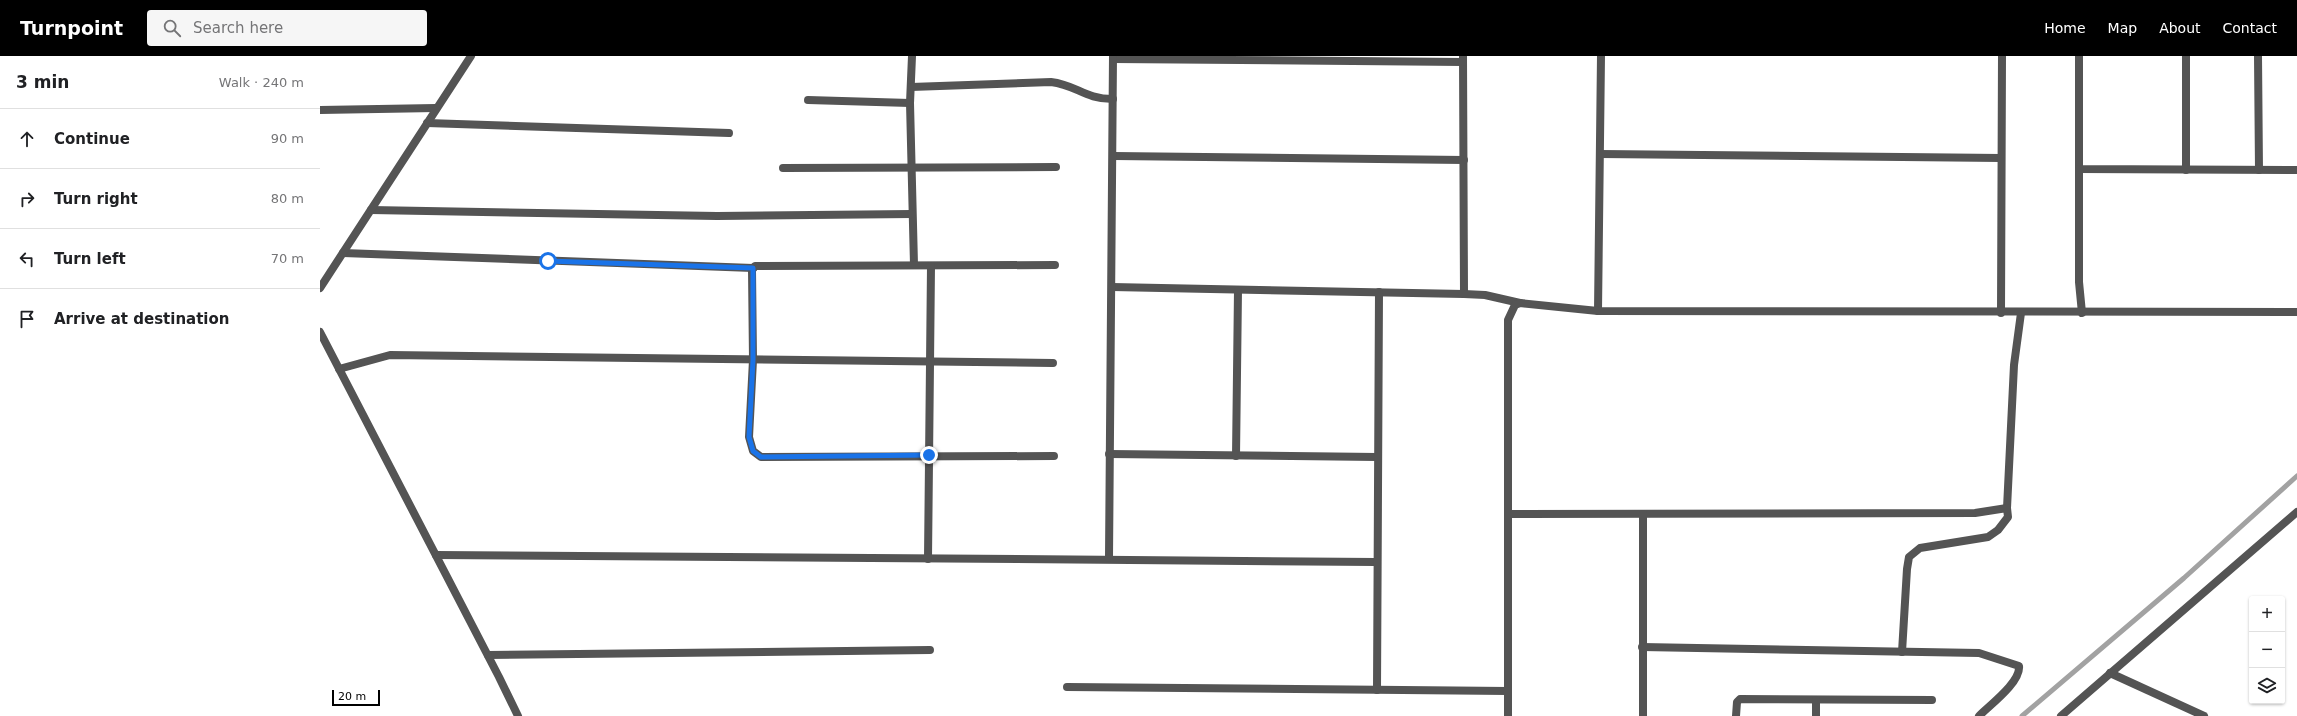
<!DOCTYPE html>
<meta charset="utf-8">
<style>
body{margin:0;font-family:"DejaVu Sans",sans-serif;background:#f6f6f6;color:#202124}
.controls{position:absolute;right:12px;bottom:12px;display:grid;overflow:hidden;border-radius:4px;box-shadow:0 1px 3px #0004}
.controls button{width:36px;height:36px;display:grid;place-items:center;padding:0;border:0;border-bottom:1px solid #e0e0e0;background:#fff;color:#202124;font:20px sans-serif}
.scale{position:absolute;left:12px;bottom:10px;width:48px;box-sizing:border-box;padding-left:4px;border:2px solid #000;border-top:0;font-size:11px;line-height:14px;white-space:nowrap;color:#000;-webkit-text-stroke:3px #fff;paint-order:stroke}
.stop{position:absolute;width:12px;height:12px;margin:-9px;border:3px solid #1a73e8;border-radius:50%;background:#fff}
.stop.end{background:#1a73e8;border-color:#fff;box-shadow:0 1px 4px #0008}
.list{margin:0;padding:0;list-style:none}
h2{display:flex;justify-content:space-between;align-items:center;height:52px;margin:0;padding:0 16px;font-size:17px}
h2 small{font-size:13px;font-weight:400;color:#757577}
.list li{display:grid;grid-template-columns:26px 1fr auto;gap:12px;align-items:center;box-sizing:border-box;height:60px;padding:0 16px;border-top:1px solid #e0e0e0}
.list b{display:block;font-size:15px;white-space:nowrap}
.list em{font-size:13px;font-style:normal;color:#757577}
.icon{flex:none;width:22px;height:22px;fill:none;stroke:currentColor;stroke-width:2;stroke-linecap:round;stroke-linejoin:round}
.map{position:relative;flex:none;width:1977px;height:660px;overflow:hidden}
header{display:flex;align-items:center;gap:24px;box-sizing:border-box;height:56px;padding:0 20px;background:#000;color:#fff}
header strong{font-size:19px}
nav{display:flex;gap:22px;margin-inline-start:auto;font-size:14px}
.search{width:280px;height:36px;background:#f6f6f6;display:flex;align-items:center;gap:10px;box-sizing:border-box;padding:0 14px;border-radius:4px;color:#757577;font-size:15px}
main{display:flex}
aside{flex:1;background:#fff}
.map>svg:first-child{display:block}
</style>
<header>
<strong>Turnpoint</strong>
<div class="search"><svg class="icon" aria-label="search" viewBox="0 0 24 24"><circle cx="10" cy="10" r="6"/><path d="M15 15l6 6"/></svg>Search here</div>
<nav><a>Home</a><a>Map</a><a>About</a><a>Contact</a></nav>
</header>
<main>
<aside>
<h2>3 min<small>Walk · 240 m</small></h2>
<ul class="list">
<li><svg class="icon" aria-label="ahead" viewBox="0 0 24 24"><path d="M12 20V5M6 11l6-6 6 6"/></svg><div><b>Continue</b></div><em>90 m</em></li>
<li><svg class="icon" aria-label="right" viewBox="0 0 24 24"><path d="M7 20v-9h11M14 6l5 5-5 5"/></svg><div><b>Turn right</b></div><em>80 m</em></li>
<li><svg class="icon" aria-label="left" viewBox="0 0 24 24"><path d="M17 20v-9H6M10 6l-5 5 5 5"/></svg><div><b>Turn left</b></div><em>70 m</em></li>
<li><svg class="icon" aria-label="arrive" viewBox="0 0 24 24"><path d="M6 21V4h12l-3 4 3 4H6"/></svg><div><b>Arrive at destination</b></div></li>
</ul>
</aside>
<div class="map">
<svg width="1977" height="660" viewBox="0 0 1977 660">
<rect width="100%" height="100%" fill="#fff"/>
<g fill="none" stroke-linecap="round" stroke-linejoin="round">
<polyline stroke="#a2a2a2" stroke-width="5" points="1702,660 1864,522 1977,420"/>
<g stroke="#545454" stroke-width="8">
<polyline points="592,0 590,47 594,209"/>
<polyline points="1143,0 1144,238"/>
<polyline points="1759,0 1759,113 1977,114"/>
<polyline points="1866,0 1866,114"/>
<polyline points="1938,0 1939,114"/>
<polyline points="793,3 1143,6"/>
<path d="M591,31L731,26C757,29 764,43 793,43"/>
<polyline points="488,44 590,47"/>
<polyline points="0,54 116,52"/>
<polyline points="107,67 409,77"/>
<polyline points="1280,98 1681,102"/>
<polyline points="794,100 1144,104"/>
<polyline points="463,112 736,111"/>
<polyline points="1759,113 1759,226 1762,257"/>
<polyline points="51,154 397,160 592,158"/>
<polyline points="23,197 433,212"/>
<polyline points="792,231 1144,238 1165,239 1200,247"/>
<polyline points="1278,255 1281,0"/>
<polyline points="1681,257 1682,0"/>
<polyline points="19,313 70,299 733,307"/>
<polyline points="789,398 1057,401"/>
<polyline points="734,400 441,401 433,395 429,381 433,304 432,214 435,210 735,209"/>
<polyline points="916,400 918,234"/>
<polyline points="1687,452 1694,309 1701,257"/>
<polyline points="1189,458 1655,457 1687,452 1688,461 1678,474 1668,481 1600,492 1589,501 1587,513 1582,596"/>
<polyline points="1323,458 1323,660"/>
<path d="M116,499C429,502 743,502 1056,506"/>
<polyline points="789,502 793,0"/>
<polyline points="608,503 611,210"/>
<path d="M1322,591L1659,597L1699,610C1701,626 1670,649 1659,660"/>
<polyline points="168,599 610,594"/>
<polyline points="1790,617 1884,660"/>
<polyline points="747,631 1188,635"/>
<polyline points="1057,634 1059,236"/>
<polyline points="1188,660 1188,264 1195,249 1200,247 1278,255 1977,256"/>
<polyline points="1416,660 1417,646 1420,643 1612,644"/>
<polyline points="1496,660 1496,644"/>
<polyline points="1741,660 1977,456"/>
</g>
<g stroke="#545454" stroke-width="8">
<polyline points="0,232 151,0"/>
<polyline points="0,276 179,621 198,660"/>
</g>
</g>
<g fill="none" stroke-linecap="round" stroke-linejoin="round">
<polyline stroke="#1a73e8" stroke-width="5" points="228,205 433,212 433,304 429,381 433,395 441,401 609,399"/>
</g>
</svg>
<div class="controls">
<button>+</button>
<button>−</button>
<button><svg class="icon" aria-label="layers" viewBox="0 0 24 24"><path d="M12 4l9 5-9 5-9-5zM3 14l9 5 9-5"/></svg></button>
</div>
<div class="scale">20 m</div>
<div class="stop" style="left:228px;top:205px"></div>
<div class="stop end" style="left:609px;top:399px"></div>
</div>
</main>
